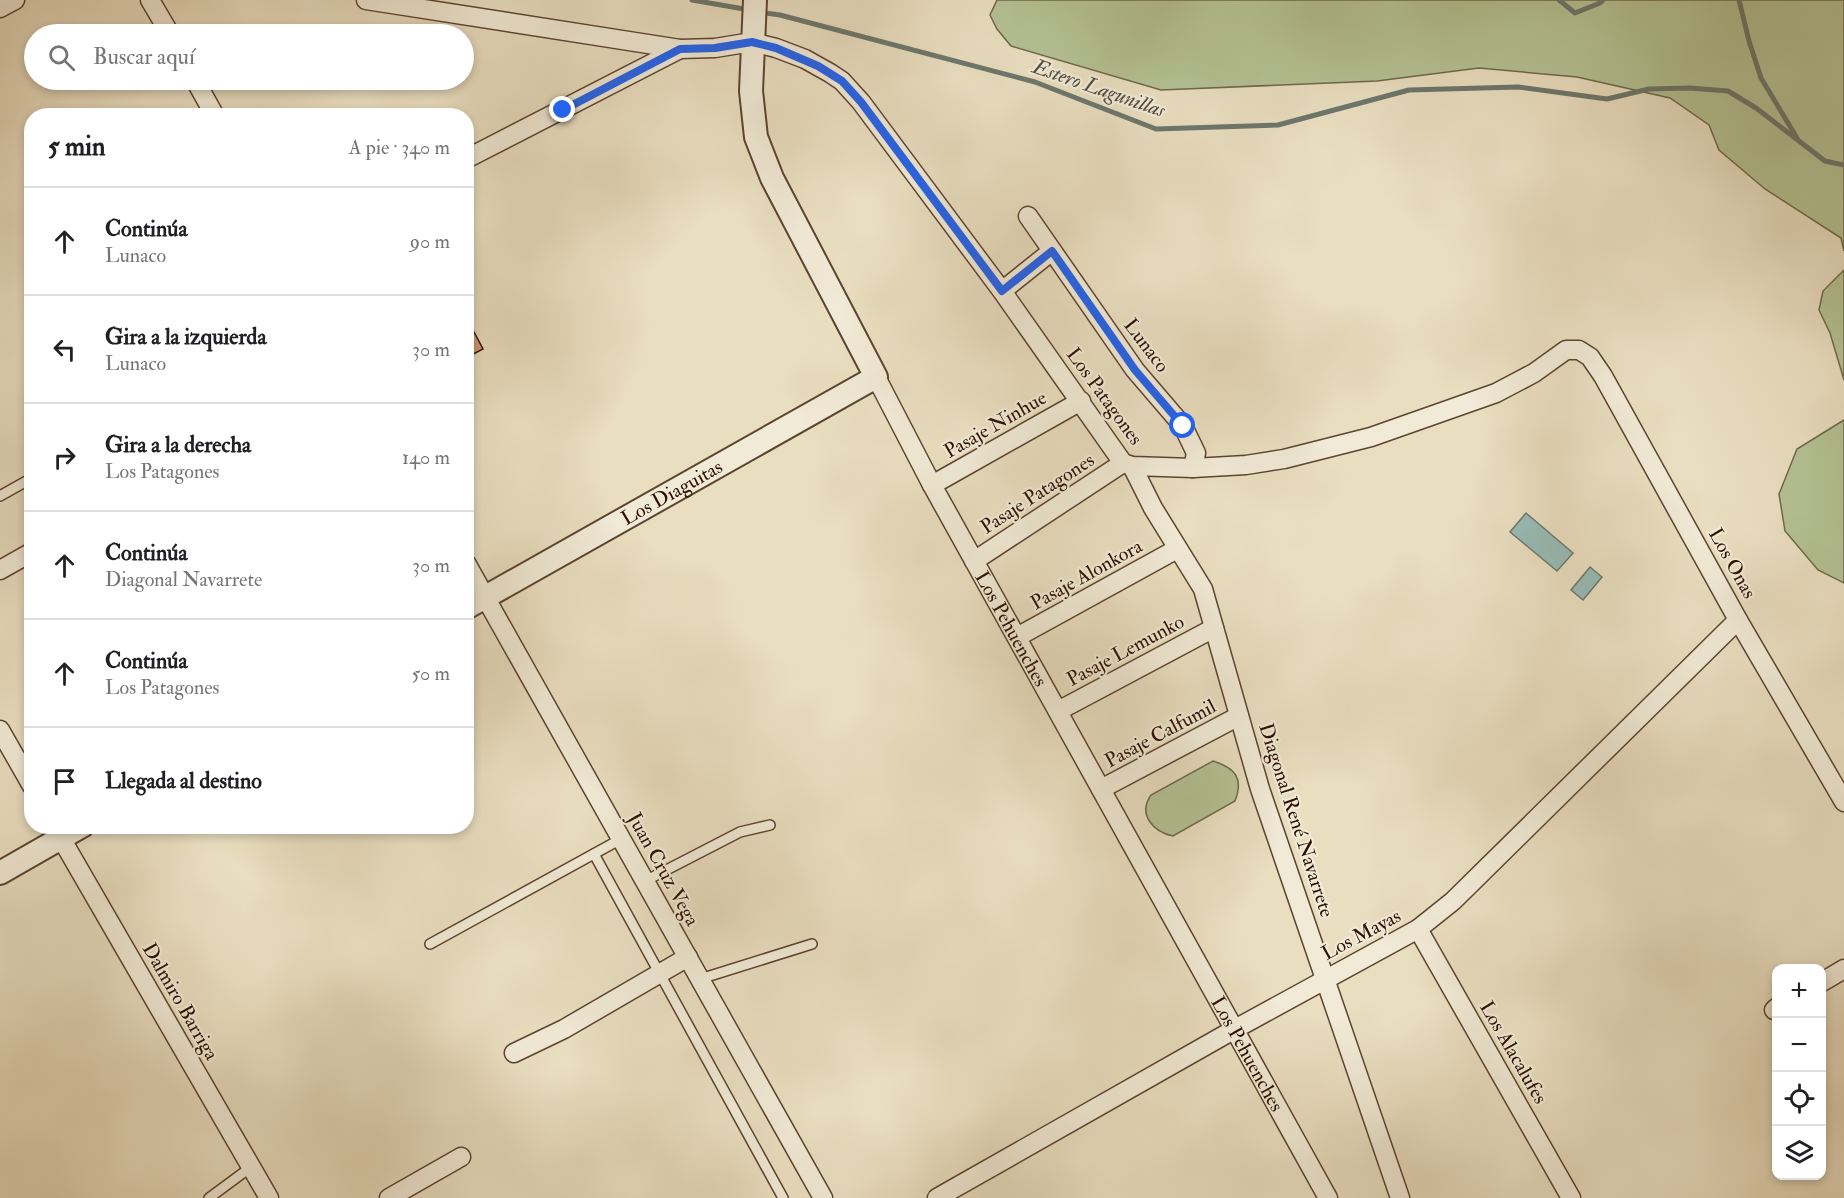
<!DOCTYPE html>
<html lang="es">
<meta charset="utf-8">
<style>
body{margin:0;font-family:"IM FELL Double Pica",serif;background:#f2f2f2;color:#202124}
.controls{position:absolute;right:18px;bottom:18px;display:grid;overflow:hidden;border-radius:12px;box-shadow:0 3px 9px #0003}
.controls button{width:54px;height:54px;display:grid;place-items:center;padding:0;border:0;border-bottom:2px solid #e0e0e0;background:#fff;color:#202124;font:30px sans-serif}
.stop{position:absolute;width:18px;height:18px;margin:-14px;border:4px solid #2563eb;border-radius:50%;background:#fff}
.stop.end{background:#2563eb;border-color:#fff;box-shadow:0 2px 6px #0008}
.list{margin:0;padding:0;list-style:none}
h2{display:flex;justify-content:space-between;align-items:center;height:78px;margin:0;padding:0 24px;font-size:26px}
h2 small{font-size:20px;font-weight:400;color:#757577}
.list li{display:grid;grid-template-columns:39px 1fr auto;gap:18px;align-items:center;box-sizing:border-box;height:108px;padding:0 24px;border-top:2px solid #e0e0e0}
.list b{display:block;font-size:22px;white-space:nowrap}
.list p{margin:0;font-size:20px;white-space:nowrap;color:#757577}
.list em{font-size:20px;font-style:normal;color:#757577}
.icon{flex:none;width:33px;height:33px;fill:none;stroke:currentColor;stroke-width:2;stroke-linecap:round;stroke-linejoin:round}
.map{position:relative;flex:none;width:1844px;height:1198px;overflow:hidden}
.search{position:absolute;background:#fff;box-shadow:0 3px 9px #0003;left:24px;top:24px;width:450px;height:66px;display:flex;align-items:center;gap:15px;box-sizing:border-box;padding:0 21px;border-radius:33px;color:#757577;font-size:22px}
.panel{position:absolute;background:#fff;box-shadow:0 3px 9px #0003;left:24px;top:108px;width:450px;height:726px;border-radius:24px}
.map>svg:first-child{display:block}
</style>
<div class="map">
<svg width="1844" height="1198" viewBox="0 0 1844 1198">
<rect width="100%" height="100%" fill="#e9dec0"/>
<filter id="stains"><feTurbulence type="fractalNoise" baseFrequency=".00333" numOctaves="4"/><feColorMatrix values="0 0 0 0 .2 0 0 0 0 .09 0 0 0 0 .02 0 0 0 .5 -.17"/></filter>
<radialGradient id="worn" r=".72"><stop offset=".6" stop-color="#630" stop-opacity="0"/><stop offset="1" stop-color="#630" stop-opacity=".3"/></radialGradient>
<g fill="#b4c294" stroke="#70694a" stroke-width="1.5">
<polygon points="997,0 1844,0 1844,251 1841,238 1765,189 1719,150 1709,125 1670,98 1577,77 1479,68 1377,81 1161,90 1011,46 997,29 990,15"/>
<polygon points="1844,270 1844,380 1830,333 1819,310 1823,291"/>
<polygon points="1844,420 1844,583 1818,570 1785,531 1779,494 1797,449"/>
<path d="M1213,761C1235,768 1244,778 1235,801L1173,836C1154,832 1137,815 1151,795Z"/>
</g>
<g fill="#97bcb6" stroke="#6d776d" stroke-width="1.5">
<polygon points="1526,513 1573,553 1557,571 1510,532"/>
<polygon points="1590,567 1602,577 1583,600 1571,590"/>
</g>
<g fill="none" stroke-linecap="round" stroke-linejoin="round">
<g stroke="#6d776d" stroke-width="5">
<polyline points="692,0 750,10"/>
<polyline points="1559,0 1575,13 1600,3 1603,0"/>
<polyline points="1739,0 1749,41 1761,78 1797,138"/>
<polyline points="759,12 780,15 1035,82 1156,129 1278,125 1409,90 1518,87 1607,99 1649,89 1690,88 1728,91 1756,108 1825,161 1844,165"/>
</g>
</g>
<polygon fill="#d09b75" stroke="#2d1000" stroke-width="1.5" points="466,317 483,349 466,358"/>
<g fill="none" stroke-linecap="round" stroke-linejoin="round">
<defs>
<g id="service">
<polyline points="0,496 32,478"/>
<polyline points="594,854 783,1198"/>
<polyline points="645,881 740,832 770,825"/>
<polyline points="430,944 621,839"/>
<polyline points="700,979 812,944"/>
<polyline points="209,1198 251,1167"/>
</g>
<g id="minor">
<polyline points="150,0 170,34"/>
<polyline points="366,0 680,49 715,48 752,42 776,48 805,59 830,73 842,81 861,102 1002,291 1123,463 1132,466 1193,468 1246,465 1284,459 1371,437 1496,393 1534,373 1566,350 1579,350 1590,357 1603,376 1738,620 1844,802"/>
<polyline points="0,8 15,0"/>
<polyline points="195,80 215,116"/>
<polyline points="466,159 680,49"/>
<polyline points="1028,216 1135,370 1183,426 1196,453 1193,468"/>
<polyline points="1002,291 1052,251"/>
<path id="s1" d="M876,377L932,485L1328,1198"/>
<polyline points="1132,466 1153,508 1203,589 1260,789 1400,1198"/>
<polyline points="932,485 1081,401"/>
<polyline points="974,561 1123,463"/>
<polyline points="466,563 823,1198"/>
<polyline points="0,570 32,552"/>
<polyline points="1017,637 1177,549"/>
<polyline points="1058,711 1214,628"/>
<polyline points="0,730 32,786"/>
<polyline points="1101,789 1239,716"/>
<polyline points="54,826 269,1198"/>
<polyline points="1418,929 1571,1198"/>
<polyline points="1822,982 1844,969"/>
<polyline points="1774,1010 1776,1008"/>
<polyline points="514,1053 564,1029 688,957"/>
<polyline points="389,1198 461,1157"/>
<polyline points="937,1198 1235,1029 1418,929 1453,901 1738,620"/>
</g>
<g id="tertiary">
<path id="s2" d="M466,608L876,377L772,178L756,137L751,91L755,0"/>
<polyline points="0,873 82,826"/>
</g>
</defs>
<use href="#service" stroke="#5c4430" stroke-width="12"/>
<use href="#minor" stroke="#5c4430" stroke-width="21"/>
<use href="#tertiary" stroke="#5c4430" stroke-width="26"/>
<use href="#service" stroke="#f1ead6" stroke-width="9"/>
<use href="#minor" stroke="#f1ead6" stroke-width="18"/>
<use href="#tertiary" stroke="#f1ead6" stroke-width="22"/>
</g>
<g fill="none" stroke-linecap="round" stroke-linejoin="round">
<polyline stroke="#2563eb" stroke-width="8" points="563,110 680,49 715,48 752,42 776,48 818,66 842,81 861,102 1002,291 1052,251 1135,370 1183,426"/>
</g>
<g text-anchor="middle" stroke-width="4.5" stroke-linejoin="round" paint-order="stroke">
<g font-size="20" fill="#2d1000" stroke="#f1ead6">
<text transform="translate(1147 345) rotate(53)" y="7">Lunaco</text>
<text transform="translate(1105 396) rotate(54)" y="7">Los Patagones</text>
<text transform="translate(995 424) rotate(-30)" y="7">Pasaje Ninhue</text>
<text dy="7" stroke="none"><textPath href="#s2" startOffset="236">Los Diaguitas</textPath></text>
<text transform="translate(1037 493) rotate(-33)" y="7">Pasaje Patagones</text>
<text transform="translate(1733 563) rotate(61)" y="7">Los Onas</text>
<text transform="translate(1086 574) rotate(-29)" y="7">Pasaje Alonkora</text>
<text dy="7" stroke="none"><textPath href="#s1" startOffset="286">Los Pehuenches</textPath></text>
<text transform="translate(1125 650) rotate(-28)" y="7">Pasaje Lemunko</text>
<text transform="translate(1160 733) rotate(-28)" y="7">Pasaje Calfumil</text>
<text transform="translate(1297 820) rotate(72)" y="7">Diagonal René Navarrete</text>
<text transform="translate(664 869) rotate(61)" y="7">Juan Cruz Vega</text>
<text transform="translate(1361 934) rotate(-28)" y="7">Los Mayas</text>
<text transform="translate(181 1001) rotate(60)" y="7">Dalmiro Barriga</text>
<text transform="translate(1514 1052) rotate(60)" y="7">Los Alacalufes</text>
<text dy="7" stroke="none"><textPath href="#s1" startOffset="772">Los Pehuenches</textPath></text>
</g>
<g font-size="21" font-style="italic" fill="#524c40" stroke="#f1ead6">
<text transform="translate(1099 88) rotate(19)" y="7">Estero Lagunillas</text>
</g>
</g>
<rect width="100%" height="100%" filter="url(#stains)"/>
<rect width="100%" height="100%" fill="url(#worn)"/>
</svg>
<div class="controls">
<button>+</button>
<button>−</button>
<button><svg class="icon" aria-label="locate" viewBox="0 0 24 24"><circle cx="12" cy="12" r="6"/><path d="M12 2v4M12 18v4M2 12h4M18 12h4"/></svg></button>
<button><svg class="icon" aria-label="layers" viewBox="0 0 24 24"><path d="M12 4l9 5-9 5-9-5zM3 14l9 5 9-5"/></svg></button>
</div>
<div class="stop" style="left:1183px;top:426px"></div>
<div class="stop end" style="left:563px;top:110px"></div>
<div class="search"><svg class="icon" aria-label="search" viewBox="0 0 24 24"><circle cx="10" cy="10" r="6"/><path d="M15 15l6 6"/></svg>Buscar aquí</div>
<section class="panel">
<h2>5 min<small>A pie · 340 m</small></h2>
<ul class="list">
<li><svg class="icon" aria-label="ahead" viewBox="0 0 24 24"><path d="M12 20V5M6 11l6-6 6 6"/></svg><div><b>Continúa</b><p>Lunaco</p></div><em>90 m</em></li>
<li><svg class="icon" aria-label="left" viewBox="0 0 24 24"><path d="M17 20v-9H6M10 6l-5 5 5 5"/></svg><div><b>Gira a la izquierda</b><p>Lunaco</p></div><em>30 m</em></li>
<li><svg class="icon" aria-label="right" viewBox="0 0 24 24"><path d="M7 20v-9h11M14 6l5 5-5 5"/></svg><div><b>Gira a la derecha</b><p>Los Patagones</p></div><em>140 m</em></li>
<li><svg class="icon" aria-label="ahead" viewBox="0 0 24 24"><path d="M12 20V5M6 11l6-6 6 6"/></svg><div><b>Continúa</b><p>Diagonal Navarrete</p></div><em>30 m</em></li>
<li><svg class="icon" aria-label="ahead" viewBox="0 0 24 24"><path d="M12 20V5M6 11l6-6 6 6"/></svg><div><b>Continúa</b><p>Los Patagones</p></div><em>50 m</em></li>
<li><svg class="icon" aria-label="arrive" viewBox="0 0 24 24"><path d="M6 21V4h12l-3 4 3 4H6"/></svg><div><b>Llegada al destino</b></div></li>
</ul>
</section>
</div>
